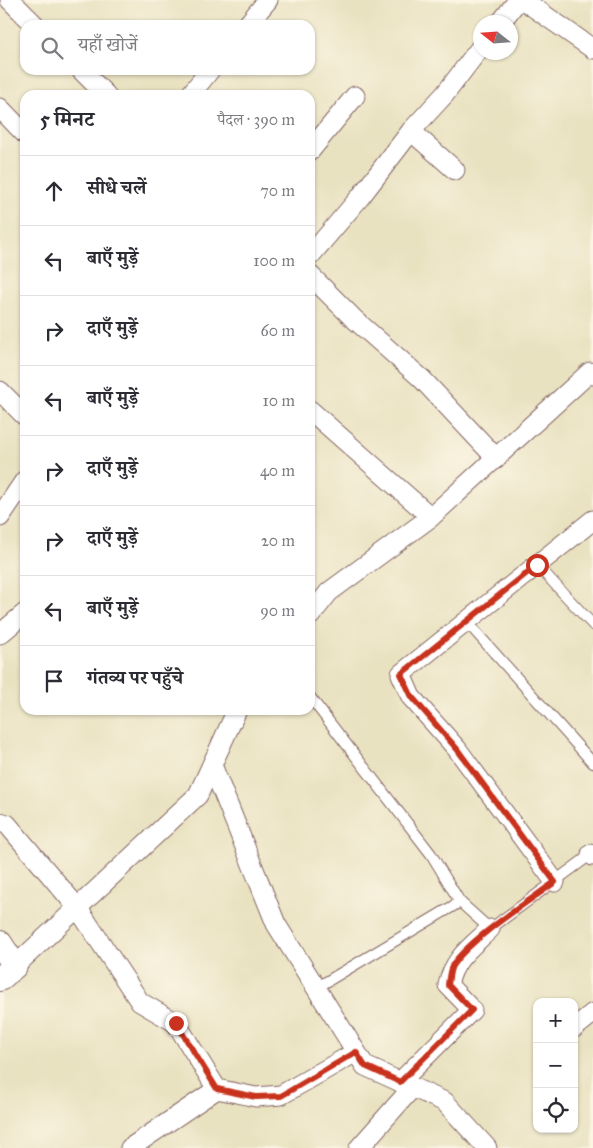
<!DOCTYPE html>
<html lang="hi">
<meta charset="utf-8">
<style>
body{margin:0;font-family:"IM FELL Great Primer","Noto Serif Devanagari",serif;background:#f7f7f7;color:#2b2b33}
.controls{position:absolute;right:15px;bottom:15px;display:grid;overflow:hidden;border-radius:10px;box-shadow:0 1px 4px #0004}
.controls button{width:45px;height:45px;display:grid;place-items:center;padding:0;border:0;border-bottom:1px solid #e1e1e2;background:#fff;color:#2b2b33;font:25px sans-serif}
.compass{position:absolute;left:473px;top:15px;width:45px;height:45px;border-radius:50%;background:#fff;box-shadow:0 1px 4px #0004;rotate:287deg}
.stop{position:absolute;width:15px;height:15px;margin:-11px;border:4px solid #c8321e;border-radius:50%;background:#fff}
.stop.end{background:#c8321e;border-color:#fff;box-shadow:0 1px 5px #0008}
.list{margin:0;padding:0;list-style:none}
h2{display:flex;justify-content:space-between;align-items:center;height:65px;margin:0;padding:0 20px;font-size:21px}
h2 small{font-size:16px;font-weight:400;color:#7c7c81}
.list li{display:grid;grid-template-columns:32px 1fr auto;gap:15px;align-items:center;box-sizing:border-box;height:70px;padding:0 20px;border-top:1px solid #e1e1e2}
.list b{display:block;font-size:19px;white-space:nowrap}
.list em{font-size:16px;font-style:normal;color:#7c7c81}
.icon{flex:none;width:28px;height:28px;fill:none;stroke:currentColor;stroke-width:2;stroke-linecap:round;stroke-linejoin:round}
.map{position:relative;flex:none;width:593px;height:1148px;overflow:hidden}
.search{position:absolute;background:#fff;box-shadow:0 1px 4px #0004;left:20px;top:20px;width:295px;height:55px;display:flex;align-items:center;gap:12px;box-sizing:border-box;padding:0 18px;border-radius:15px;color:#7c7c81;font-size:19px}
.panel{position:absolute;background:#fff;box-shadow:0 1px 4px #0004;left:20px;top:90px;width:295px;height:625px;border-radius:15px}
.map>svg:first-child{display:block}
</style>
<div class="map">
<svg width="593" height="1148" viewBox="0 0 593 1148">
<rect width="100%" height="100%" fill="#fcf5e5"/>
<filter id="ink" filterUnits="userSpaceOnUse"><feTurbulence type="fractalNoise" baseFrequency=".02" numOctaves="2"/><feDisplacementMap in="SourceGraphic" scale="10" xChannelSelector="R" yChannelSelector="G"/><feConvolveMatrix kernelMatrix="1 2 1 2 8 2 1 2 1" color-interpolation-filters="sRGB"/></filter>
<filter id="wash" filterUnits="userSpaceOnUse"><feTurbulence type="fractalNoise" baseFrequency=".0096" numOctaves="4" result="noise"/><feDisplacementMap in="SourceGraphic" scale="20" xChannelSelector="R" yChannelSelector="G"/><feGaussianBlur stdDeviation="1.12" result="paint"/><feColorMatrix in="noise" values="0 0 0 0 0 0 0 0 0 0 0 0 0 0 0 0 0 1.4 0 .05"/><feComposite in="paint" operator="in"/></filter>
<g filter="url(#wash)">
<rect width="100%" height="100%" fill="#e9e2c1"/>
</g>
<g filter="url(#ink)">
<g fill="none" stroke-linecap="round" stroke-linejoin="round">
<defs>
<g id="service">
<polyline points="537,565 593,625"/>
<polyline points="466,621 593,763"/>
<polyline points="310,697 431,854 460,902 490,929 593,853"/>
<polyline points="316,988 460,902"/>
</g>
<g id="minor">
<polyline points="10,0 35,25"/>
<polyline points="523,0 593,49"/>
<polyline points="501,22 518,0"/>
<polyline points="247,25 268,0"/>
<polyline points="81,70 106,95"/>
<polyline points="190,95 210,70"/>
<polyline points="0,108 25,134"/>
<polyline points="411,131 455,170"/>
<polyline points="310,151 355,96"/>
<polyline points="310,256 361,196 411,131 445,94 480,48"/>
<polyline points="310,275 353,318 422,379 496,458"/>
<polyline points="0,391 25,416"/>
<polyline points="310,410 431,517 590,372 593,375"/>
<polyline points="0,517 25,480"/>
<polyline points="310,616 329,592 431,517"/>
<polyline points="0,634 25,613"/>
<polyline points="212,765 276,924 365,1066 445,1102 487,1148"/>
<polyline points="0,822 7,824 77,907 140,1002 176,1023 217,1089"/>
<polyline points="591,854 593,856"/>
<polyline points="555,882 457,749 411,697 401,674 593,520"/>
<polyline points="15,966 198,795 237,710"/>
<polyline points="574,1028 593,1013"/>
<path d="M400,1082L472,1010L448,985C454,958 470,948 490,929"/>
<polyline points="130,1148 217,1089 256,1097 281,1095 356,1052"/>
<polyline points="359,1148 412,1088"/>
</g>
<polyline id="tertiary" points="0,943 15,966 0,979"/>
</defs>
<use href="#service" stroke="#826360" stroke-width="12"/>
<use href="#minor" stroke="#826360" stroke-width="21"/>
<use href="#tertiary" stroke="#826360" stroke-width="26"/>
<use href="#service" stroke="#fff" stroke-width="10"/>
<use href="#minor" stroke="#fff" stroke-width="19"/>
<use href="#tertiary" stroke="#fff" stroke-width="24"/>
</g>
</g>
<g fill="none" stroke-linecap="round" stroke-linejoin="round" filter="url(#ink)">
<path stroke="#c8321e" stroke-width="6" d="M176,1023L217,1089L256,1097L281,1096L356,1052L365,1066L400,1082L472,1010L448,985C449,979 449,972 452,966C469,939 528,902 555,882L457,749L412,697L401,674L537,565"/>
</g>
</svg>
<div class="controls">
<button>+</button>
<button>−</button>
<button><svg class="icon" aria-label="locate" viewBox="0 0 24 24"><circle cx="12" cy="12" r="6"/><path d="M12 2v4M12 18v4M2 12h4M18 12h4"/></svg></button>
</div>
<svg class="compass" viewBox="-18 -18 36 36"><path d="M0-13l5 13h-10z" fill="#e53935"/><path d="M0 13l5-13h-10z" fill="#7c7c81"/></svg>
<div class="stop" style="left:537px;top:565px"></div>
<div class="stop end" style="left:176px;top:1023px"></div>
<div class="search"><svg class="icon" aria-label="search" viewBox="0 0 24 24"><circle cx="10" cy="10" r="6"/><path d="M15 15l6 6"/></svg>यहाँ खोजें</div>
<section class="panel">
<h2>5 मिनट<small>पैदल · 390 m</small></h2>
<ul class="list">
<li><svg class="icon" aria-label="ahead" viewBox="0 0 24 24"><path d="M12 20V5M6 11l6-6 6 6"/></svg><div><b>सीधे चलें</b></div><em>70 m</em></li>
<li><svg class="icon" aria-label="left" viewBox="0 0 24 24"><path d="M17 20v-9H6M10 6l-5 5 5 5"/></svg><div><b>बाएँ मुड़ें</b></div><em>100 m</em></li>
<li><svg class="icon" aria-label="right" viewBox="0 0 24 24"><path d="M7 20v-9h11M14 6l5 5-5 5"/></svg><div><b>दाएँ मुड़ें</b></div><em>60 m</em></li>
<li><svg class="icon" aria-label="left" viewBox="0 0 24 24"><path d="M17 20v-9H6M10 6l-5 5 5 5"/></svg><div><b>बाएँ मुड़ें</b></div><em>10 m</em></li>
<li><svg class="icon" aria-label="right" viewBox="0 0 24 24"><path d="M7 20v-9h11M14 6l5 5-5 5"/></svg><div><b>दाएँ मुड़ें</b></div><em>40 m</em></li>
<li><svg class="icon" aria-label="right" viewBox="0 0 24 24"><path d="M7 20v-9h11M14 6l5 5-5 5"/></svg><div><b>दाएँ मुड़ें</b></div><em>20 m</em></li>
<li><svg class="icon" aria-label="left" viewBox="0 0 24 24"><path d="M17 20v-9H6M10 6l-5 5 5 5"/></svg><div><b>बाएँ मुड़ें</b></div><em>90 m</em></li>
<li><svg class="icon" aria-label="arrive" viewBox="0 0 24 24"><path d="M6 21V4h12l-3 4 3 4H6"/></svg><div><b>गंतव्य पर पहुँचे</b></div></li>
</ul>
</section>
</div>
